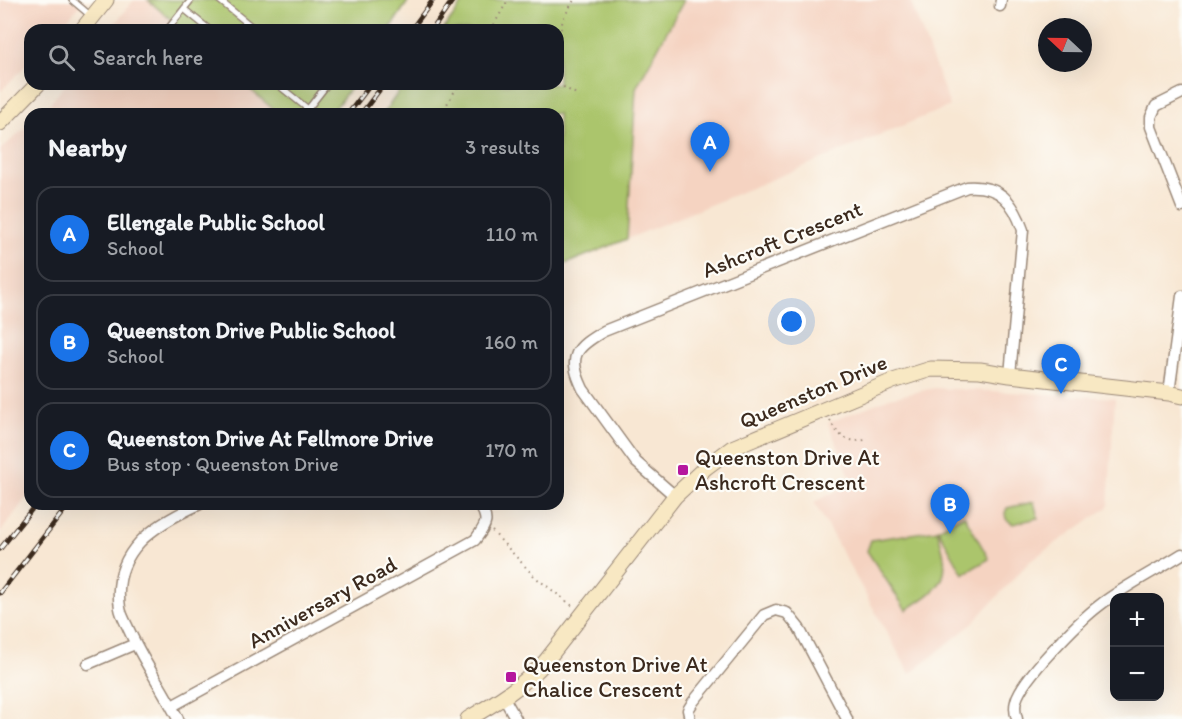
<!DOCTYPE html>
<meta charset="utf-8">
<style>
body{margin:0;font-family:Itim,sans-serif;background:#242831;color:#f1f3f6}
.controls{position:absolute;right:18px;bottom:18px;display:grid;overflow:hidden;border-radius:12px;box-shadow:0 6px 24px #0002}
.controls button{width:54px;height:54px;display:grid;place-items:center;padding:0;border:0;border-bottom:2px solid #363941;background:#171b24;color:#f1f3f6;font:30px sans-serif}
.compass{position:absolute;left:1038px;top:18px;width:54px;height:54px;border-radius:50%;background:#171b24;box-shadow:0 6px 24px #0002;rotate:292deg}
.you{position:absolute;left:792px;top:322px;width:21px;height:21px;margin:-15px;border:4px solid #fff;border-radius:50%;background:#1a73e8;box-shadow:0 0 0 9px #1a73e833}
.badge{display:grid;place-items:center;width:39px;height:39px;border-radius:50%;background:#1a73e8;color:#fff;font-size:20px;font-weight:700}
.pin{position:absolute;translate:-50% -50px;filter:drop-shadow(0 2px 3px #0008)}
.pin::after{content:'';position:absolute;top:32px;width:21px;height:18px;background:inherit;clip-path:polygon(0 0,100% 0,50% 100%)}
.list{margin:0;padding:0;list-style:none}
h2{display:flex;justify-content:space-between;align-items:center;height:78px;margin:0;padding:0 24px;font-size:26px}
h2 small{font-size:20px;font-weight:400;color:#9ea1a6}
.list li{display:grid;grid-template-columns:39px 1fr auto;gap:18px;align-items:center;box-sizing:border-box;height:96px;margin:0 12px 12px;padding:0 12px;border:2px solid #363941;border-radius:18px}
.list b{display:block;font-size:22px;white-space:nowrap}
.list p{margin:0;font-size:20px;white-space:nowrap;color:#9ea1a6}
.list em{font-size:20px;font-style:normal;color:#9ea1a6}
.icon{flex:none;width:33px;height:33px;fill:none;stroke:currentColor;stroke-width:2;stroke-linecap:round;stroke-linejoin:round}
.map{position:relative;flex:none;width:1182px;height:719px;overflow:hidden}
.search{position:absolute;background:#171b24;box-shadow:0 6px 24px #0002;left:24px;top:24px;width:540px;height:66px;display:flex;align-items:center;gap:15px;box-sizing:border-box;padding:0 21px;border-radius:18px;color:#9ea1a6;font-size:22px}
.panel{position:absolute;background:#171b24;box-shadow:0 6px 24px #0002;left:24px;top:108px;width:540px;height:402px;border-radius:18px}
.map>svg:first-child{display:block}
</style>
<div class="map">
<svg width="1182" height="719" viewBox="0 0 1182 719">
<rect width="100%" height="100%" fill="#fdfcf7"/>
<filter id="ink" filterUnits="userSpaceOnUse"><feTurbulence type="fractalNoise" baseFrequency=".0167" numOctaves="2"/><feDisplacementMap in="SourceGraphic" scale="12" xChannelSelector="R" yChannelSelector="G"/><feConvolveMatrix kernelMatrix="1 2 1 2 8 2 1 2 1" color-interpolation-filters="sRGB"/></filter>
<filter id="wash" filterUnits="userSpaceOnUse"><feTurbulence type="fractalNoise" baseFrequency=".008" numOctaves="4" result="noise"/><feDisplacementMap in="SourceGraphic" scale="24" xChannelSelector="R" yChannelSelector="G"/><feGaussianBlur stdDeviation="1.35" result="paint"/><feColorMatrix in="noise" values="0 0 0 0 0 0 0 0 0 0 0 0 0 0 0 0 0 1.4 0 .05"/><feComposite in="paint" operator="in"/></filter>
<g filter="url(#wash)">
<rect width="100%" height="100%" fill="#f8e7d3"/>
<g fill="#f5d3c1">
<polygon points="0,0 84,0 59,30 30,30 30,61 0,92"/>
<polygon points="134,0 148,0 183,30 110,30"/>
<polygon points="684,0 910,0 950,106 627,239 636,88"/>
<polygon points="66,84 244,84 279,114 41,114"/>
<polygon points="30,124 30,493 0,533 0,150"/>
<polygon points="934,388 1115,398 1108,507 1030,561 972,624 910,674 814,502 853,483 828,423 890,398"/>
</g>
<g fill="#abc56c" stroke="#737845" stroke-width="1.5">
<polygon points="148,0 409,0 389,30 183,30"/>
<polygon points="465,0 684,0 636,88 627,239 558,267 558,114 383,114 404,84 558,84 558,30 443,30"/>
<polygon points="244,84 353,84 331,114 279,114"/>
<polygon points="1034,502 1038,518 1013,524 1006,519 1005,513 1007,508"/>
<polygon points="964,515 989,559 963,574 938,529"/>
<path d="M937,530C952,576 947,585 906,610L867,551L871,540Z"/>
</g>
</g>
<g filter="url(#ink)">
<g fill="none" stroke-linecap="round" stroke-linejoin="round">
<defs>
<g id="lane">
<polyline points="72,0 91,16"/>
<polyline points="219,0 256,30"/>
<polyline points="184,9 210,30"/>
<polyline points="167,30 191,0"/>
<polyline points="277,84 308,109 326,86 323,84"/>
</g>
<g id="street">
<polyline points="1000,6 1001,0"/>
<polyline points="1182,93 1156,106 1151,117 1151,127 1182,207"/>
<polyline points="1169,393 1182,296"/>
<path d="M675,496L636,462L583,389C567,356 575,348 604,331L967,187C1000,185 1013,201 1023,230L1010,375"/>
<polyline points="88,664 135,644"/>
<polyline points="504,698 516,719"/>
<path d="M172,706L475,540C486,525 490,521 479,504"/>
<path d="M178,719C163,689 143,661 129,630C126,623 121,615 120,608C111,551 155,524 200,504"/>
<polyline points="690,719 688,710 693,702 764,615 776,610 787,613 799,628 847,719"/>
<path d="M1017,719C1015,713 1014,708 1016,701C1021,679 1080,620 1100,605C1125,586 1155,571 1182,554"/>
</g>
<g id="secondary">
<polyline points="82,30 106,0"/>
<polyline points="0,123 38,84"/>
<path d="M468,719C497,702 523,686 546,661L675,496L705,468L732,448L893,381L931,369L980,370L1010,375L1169,393L1182,396"/>
</g>
</defs>
<use href="#lane" stroke="#9a8878" stroke-width="8"/>
<use href="#street" stroke="#9a8878" stroke-width="13"/>
<use href="#secondary" stroke="#9a8878" stroke-width="17"/>
<g stroke="#9a8878" stroke-width="2" stroke-dasharray="1.5 4.5" stroke-linecap="butt">
<polyline points="491,30 508,0"/>
<polyline points="558,41 563,19 574,0"/>
<polyline points="558,84 576,94"/>
<polyline points="441,114 459,84"/>
<path d="M830,420C837,436 848,443 865,440"/>
<polyline points="492,531 535,577 574,607"/>
</g>
<use href="#lane" stroke="#fff" stroke-width="5"/>
<use href="#street" stroke="#fff" stroke-width="10"/>
<use href="#secondary" stroke="#f8e8c3" stroke-width="15"/>
<defs>
<g id="rail">
<polyline points="411,30 433,0"/>
<polyline points="432,30 453,0"/>
<polyline points="348,114 371,84"/>
<polyline points="361,114 384,84"/>
<polyline points="0,549 36,504"/>
<polyline points="0,593 69,504"/>
</g>
</defs>
<use href="#rail" stroke="#3b2a1e" stroke-width="5"/>
<use href="#rail" stroke="#fdfcf7" stroke-width="3" stroke-dasharray="9" stroke-linecap="butt"/>
</g>
</g>
<g fill="#b5179e" stroke="#fdfcf7" stroke-width="2">
<rect x="677" y="464" width="12" height="12" rx="3"/>
<rect x="505" y="671" width="12" height="12" rx="3"/>
</g>
<g text-anchor="middle" stroke-width="4.5" stroke-linejoin="round" paint-order="stroke">
<g font-size="22" fill="#3b2a1e" stroke="#fdfcf7">
<text transform="translate(782 239) rotate(-22)" y="8">Ashcroft Crescent</text>
<text transform="translate(813 391) rotate(-23)" y="8">Queenston Drive</text>
<text transform="translate(322 602) rotate(-29)" y="8">Anniversary Road</text>
</g>
<g font-size="22" fill="#3b2a1e" stroke="#fdfcf7" text-anchor="start">
<text x="695" y="465">Queenston Drive At<tspan x="695" dy="25">Ashcroft Crescent</tspan></text>
<text x="523" y="672">Queenston Drive At<tspan x="523" dy="25">Chalice Crescent</tspan></text>
</g>
</g>
</svg>
<div class="controls">
<button>+</button>
<button>−</button>
</div>
<svg class="compass" viewBox="-18 -18 36 36"><path d="M0-13l5 13h-10z" fill="#e53935"/><path d="M0 13l5-13h-10z" fill="#9ea1a6"/></svg>
<div class="you"></div>
<div class="pin badge" style="left:710px;top:172px">A</div>
<div class="pin badge" style="left:950px;top:534px">B</div>
<div class="pin badge" style="left:1061px;top:394px">C</div>
<div class="search"><svg class="icon" aria-label="search" viewBox="0 0 24 24"><circle cx="10" cy="10" r="6"/><path d="M15 15l6 6"/></svg>Search here</div>
<section class="panel">
<h2>Nearby<small>3 results</small></h2>
<ul class="list">
<li><span class="badge">A</span><div><b>Ellengale Public School</b><p>School</p></div><em>110 m</em></li>
<li><span class="badge">B</span><div><b>Queenston Drive Public School</b><p>School</p></div><em>160 m</em></li>
<li><span class="badge">C</span><div><b>Queenston Drive At Fellmore Drive</b><p>Bus stop · Queenston Drive</p></div><em>170 m</em></li>
</ul>
</section>
</div>
